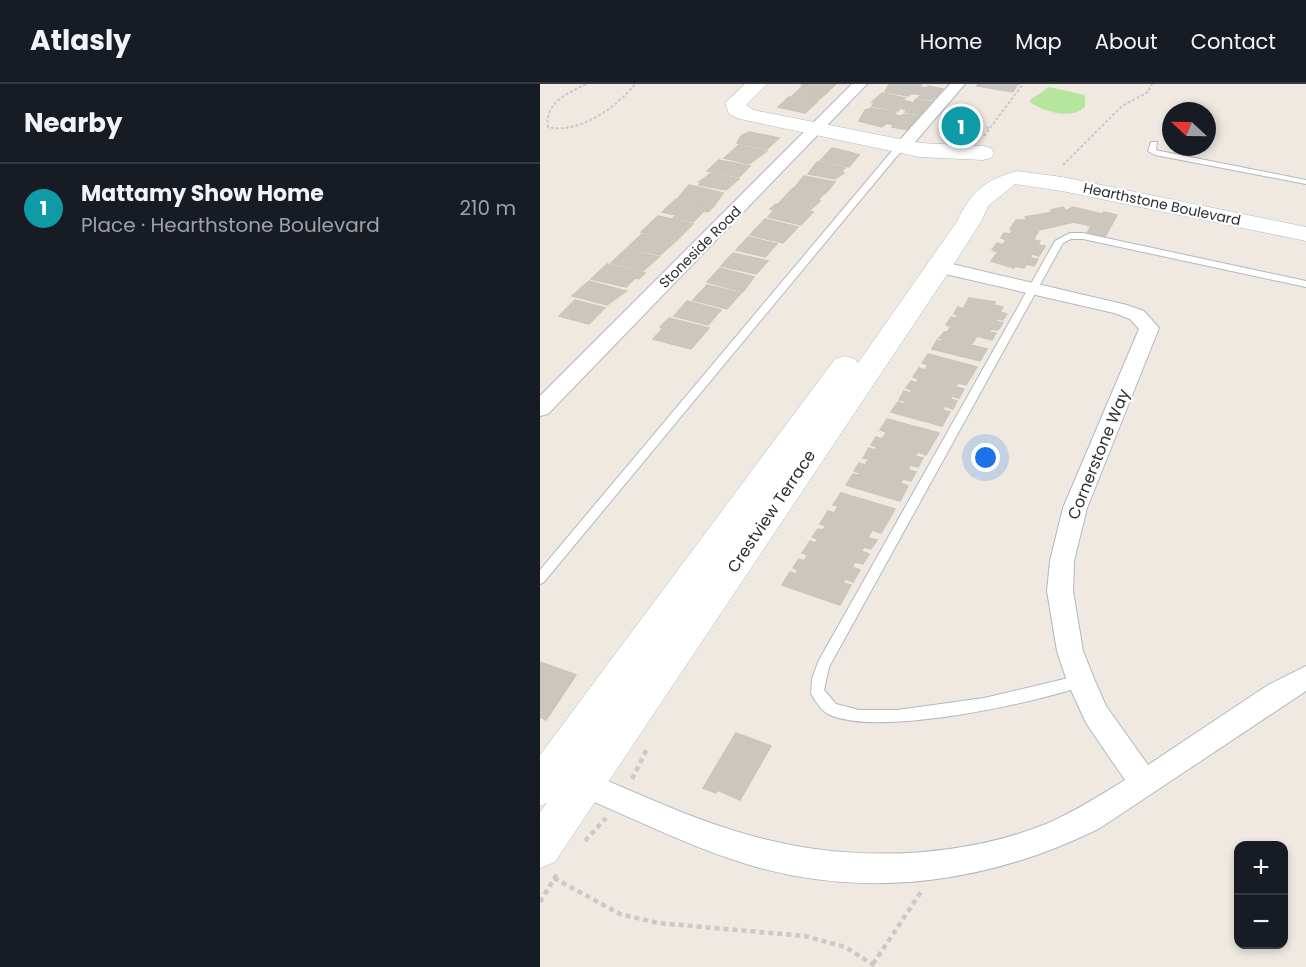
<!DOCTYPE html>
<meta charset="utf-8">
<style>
body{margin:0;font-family:Poppins,sans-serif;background:#20242c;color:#f1f3f6}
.controls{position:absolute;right:18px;bottom:18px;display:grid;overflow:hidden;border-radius:12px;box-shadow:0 3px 9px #0003}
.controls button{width:54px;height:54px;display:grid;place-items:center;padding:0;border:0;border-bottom:2px solid #363941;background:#171b24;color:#f1f3f6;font:30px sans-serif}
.compass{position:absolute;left:622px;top:18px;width:54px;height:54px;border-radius:50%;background:#171b24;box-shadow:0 3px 9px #0003;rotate:292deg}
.you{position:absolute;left:446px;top:374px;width:21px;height:21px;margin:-15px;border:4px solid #fff;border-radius:50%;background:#1a73e8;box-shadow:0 0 0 9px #1a73e833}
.badge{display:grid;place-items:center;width:39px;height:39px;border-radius:50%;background:#0f766e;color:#fff;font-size:20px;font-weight:700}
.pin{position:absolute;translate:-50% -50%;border:3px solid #fff;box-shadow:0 2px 6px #0006}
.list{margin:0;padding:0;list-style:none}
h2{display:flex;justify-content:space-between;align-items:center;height:78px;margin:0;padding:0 24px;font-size:26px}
h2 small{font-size:20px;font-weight:400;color:#9ea1a6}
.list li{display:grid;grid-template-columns:39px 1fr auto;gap:18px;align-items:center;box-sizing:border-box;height:90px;padding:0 24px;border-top:2px solid #363941}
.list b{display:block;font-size:22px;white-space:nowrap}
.list p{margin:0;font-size:20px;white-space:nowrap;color:#9ea1a6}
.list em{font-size:20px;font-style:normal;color:#9ea1a6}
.map{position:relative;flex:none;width:766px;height:883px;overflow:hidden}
header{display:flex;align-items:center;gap:36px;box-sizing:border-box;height:84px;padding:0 30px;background:#171b24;border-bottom:2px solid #363941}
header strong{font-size:28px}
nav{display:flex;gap:33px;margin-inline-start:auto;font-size:21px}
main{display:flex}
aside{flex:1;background:#171b24}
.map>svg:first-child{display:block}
</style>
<header>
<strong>Atlasly</strong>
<nav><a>Home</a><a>Map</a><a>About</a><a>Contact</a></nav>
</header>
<main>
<aside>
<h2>Nearby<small></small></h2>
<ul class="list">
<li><span class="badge" style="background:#0f9aa8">1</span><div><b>Mattamy Show Home</b><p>Place · Hearthstone Boulevard</p></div><em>210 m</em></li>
</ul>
</aside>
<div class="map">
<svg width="766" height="883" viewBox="0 0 766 883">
<rect width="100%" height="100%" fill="#efe9e1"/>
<path fill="#b6e59e" d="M509,3L545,11V23C531,36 506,28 491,19L490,16Z"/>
<g fill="#cbc7bf" stroke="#cbc5ba" stroke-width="1.5">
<polygon points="263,0 296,0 288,7 261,2"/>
<polygon points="349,0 377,0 381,1 379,3 386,4 388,2 403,5 393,16 378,14 381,11 379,10 371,10 368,12 345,8"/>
<polygon points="438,0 479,0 472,3 476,3 473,8 437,2"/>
<polygon points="262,3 288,8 277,17 252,12"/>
<polygon points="342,9 365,14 363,16 373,19 376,15 392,18 381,31 365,28 367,26 360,24 358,27 332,22 335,18 332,18"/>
<polygon points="249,13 277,18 265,29 238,23"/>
<polygon points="331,24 356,28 354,31 362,32 364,30 380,32 368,46 352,43 354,41 347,39 342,43 319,37 325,26"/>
<polygon points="411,30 437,33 432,45 435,46 432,55 406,52 411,40 407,39"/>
<polygon points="209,48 239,54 227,65 197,59 201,52"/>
<polygon points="199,61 227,67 209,80 184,74"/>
<polygon points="292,64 309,68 319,71 309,83 280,77"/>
<polygon points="179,76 210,82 199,93 167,87"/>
<polygon points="277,78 305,84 301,88 304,89 295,95 268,90"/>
<polygon points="171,89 199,95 186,106 159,101 161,99 159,98"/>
<polygon points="264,92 295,98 285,110 255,103"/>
<polygon points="149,101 183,109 174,122 138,114"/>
<polygon points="253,104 283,111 277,117 280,117 270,126 239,119"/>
<polygon points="136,115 173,123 168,128 164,127 153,138 133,134 136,131 122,128"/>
<polygon points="236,120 273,128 261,141 228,133 234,126 230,125"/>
<polygon points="523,123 526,127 533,123 562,130 564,128 577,131 565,153 547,149 551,142 534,138 499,146 493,156 500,157 498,161 505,162 499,172 492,170 490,174 498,175 494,182 486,180 484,184 475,182 474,184 451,177 458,168 452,166 457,159 463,161 466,156 461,154 464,149 470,150 472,146 470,145 476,136 488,136 485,133 513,128 511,126"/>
<polygon points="118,132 153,140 136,157 101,148"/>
<polygon points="225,135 258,143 243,159 210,151"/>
<polygon points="102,150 135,158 120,171 87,164"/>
<polygon points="208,153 237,160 225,173 196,166"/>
<polygon points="86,165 119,173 103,187 71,179"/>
<polygon points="193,169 228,177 216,190 181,182"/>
<polygon points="67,180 105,189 99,195 95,194 86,203 51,195"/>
<polygon points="180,184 214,193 203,208 167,198"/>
<polygon points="49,197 86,207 67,221 32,212"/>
<polygon points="167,201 201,209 187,225 153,216"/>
<polygon points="429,214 455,218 453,221 463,223 460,228 467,230 463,236 457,235 455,237 463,239 458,246 451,245 449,248 456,249 452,256 437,252 431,261 447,265 440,277 392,265 397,256 402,257 403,255 399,254 404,248 407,248 411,243 406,241 411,233 416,234 418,231 414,230 418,223 423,225"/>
<polygon points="35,216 65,224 49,240 19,232"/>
<polygon points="147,217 181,226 168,241 134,232"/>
<polygon points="129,234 169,244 151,265 113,255 123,244 120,243"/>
<polygon points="388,270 437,283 426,301 418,299 416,303 424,305 419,314 412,312 410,315 417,317 413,325 405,322 402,326 410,328 402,342 351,328 358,318 364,320 366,317 359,316 364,307 370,309 372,306 366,304 371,297 376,299 379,295 373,293 379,284 385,286 388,281 382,279"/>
<polygon points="347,335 399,349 386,371 378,368 375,372 383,374 378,383 370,381 368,386 376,388 371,397 363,395 360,399 368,402 360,417 306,401 313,390 319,391 320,389 314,387 319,379 325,381 329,375 323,374 329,364 335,366 337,363 331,361 336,353 342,355 347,348 340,346"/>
<polygon points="301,409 355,425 341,449 332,446 328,454 337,456 331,465 324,463 321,467 329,470 323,480 315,478 312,483 320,486 313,498 305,495 303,499 311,501 300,521 242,501 250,488 256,490 258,486 253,484 259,475 264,477 268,471 262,469 270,457 275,459 278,455 272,453 278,445 283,446 286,442 280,440 288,427 294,429 298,422 293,421"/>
<polygon points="0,578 36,591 6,636 0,633"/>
<polygon points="196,649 231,662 200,716 177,706 176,709 163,704"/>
</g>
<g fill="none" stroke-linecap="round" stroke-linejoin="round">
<defs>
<g id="lane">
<polygon points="611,58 617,58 616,66 620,67 766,96 766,100 615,71 608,67"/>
<polygon points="360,60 367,62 357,72 4,498 0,500 0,486 351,68"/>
<path d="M530,149H543L766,197V203L543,155H531L523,159L289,583L284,606L296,620L319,626H357L444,614L541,591L546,593L548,597L546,601C495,619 336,654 288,630C282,627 274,616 271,609L272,595L278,578L515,157Z"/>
</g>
<g id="street">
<polygon points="312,0 327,0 8,330 0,332 0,312"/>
<polygon points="410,0 425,0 369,65 357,65 355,62 357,59"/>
<path d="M399,177L587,221L604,227L619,244L547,424L534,477L533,507L543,567L555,597L566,622L608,681L728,601L766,582V607L560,744C454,797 335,815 220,784C144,763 74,723 0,696V670C74,696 144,735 220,754C311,778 418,775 506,740C534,728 559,712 585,696L546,639L527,597L517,567L507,507L510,477L523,424L599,245L590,235L574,229L392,187L390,183L392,179Z"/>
</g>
<g id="secondary">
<polygon points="205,0 227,0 206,21 213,26 380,59 443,62 451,64 454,69 451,74 443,76 380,73 200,35 189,30 185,19"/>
<path d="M477,87L522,93L766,143V157L522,107L475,100L448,122L442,136L412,183L15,778L0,784V728L7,719L0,722V671L295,275L305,272L315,275L318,279L418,136C431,107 447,95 477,87Z"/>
</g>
</defs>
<use href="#lane" stroke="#b4b7c1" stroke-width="2"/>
<use href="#street" stroke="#b4b7c1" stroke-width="2"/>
<use href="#secondary" stroke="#b4b7c1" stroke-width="1"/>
<g stroke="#c9c9c9" stroke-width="2" stroke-dasharray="3 2" stroke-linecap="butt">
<path d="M46,0C28,9 4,19 8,43C38,51 77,23 95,0"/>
<polyline points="441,43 450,44"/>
<polyline points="444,52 483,0"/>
<polyline points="523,81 582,22 608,8 612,0"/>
</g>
<g stroke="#c9c9c9" stroke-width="4.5" stroke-dasharray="5 4" stroke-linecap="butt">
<polyline points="92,695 107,665"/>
<polyline points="45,757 66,734"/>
<polyline points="14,794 80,830 118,839 265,852 305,863 337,883"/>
<polyline points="0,818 17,790"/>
<polyline points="333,880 381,808"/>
</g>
<use href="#lane" fill="#fff" fill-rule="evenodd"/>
<use href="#street" fill="#fff" fill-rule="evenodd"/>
<use href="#secondary" fill="#fff" fill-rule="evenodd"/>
</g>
<g text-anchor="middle" stroke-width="4.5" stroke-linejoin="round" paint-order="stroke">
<g font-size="14" fill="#2e2e2e" stroke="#fff">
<text transform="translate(622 120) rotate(12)" y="5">Hearthstone Boulevard</text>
<text transform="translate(160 163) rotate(-45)" y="5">Stoneside Road</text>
</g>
<g font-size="16" fill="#2e2e2e" stroke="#fff">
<text transform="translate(558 370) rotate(-68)" y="6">Cornerstone Way</text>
<text transform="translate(231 427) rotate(-56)" y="6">Crestview Terrace</text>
</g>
</g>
</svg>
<div class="controls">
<button>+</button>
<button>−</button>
</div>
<svg class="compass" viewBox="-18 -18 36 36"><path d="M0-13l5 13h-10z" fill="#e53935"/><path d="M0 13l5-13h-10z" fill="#9ea1a6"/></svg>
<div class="you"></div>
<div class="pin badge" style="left:421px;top:42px;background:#0f9aa8">1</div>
</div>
</main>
